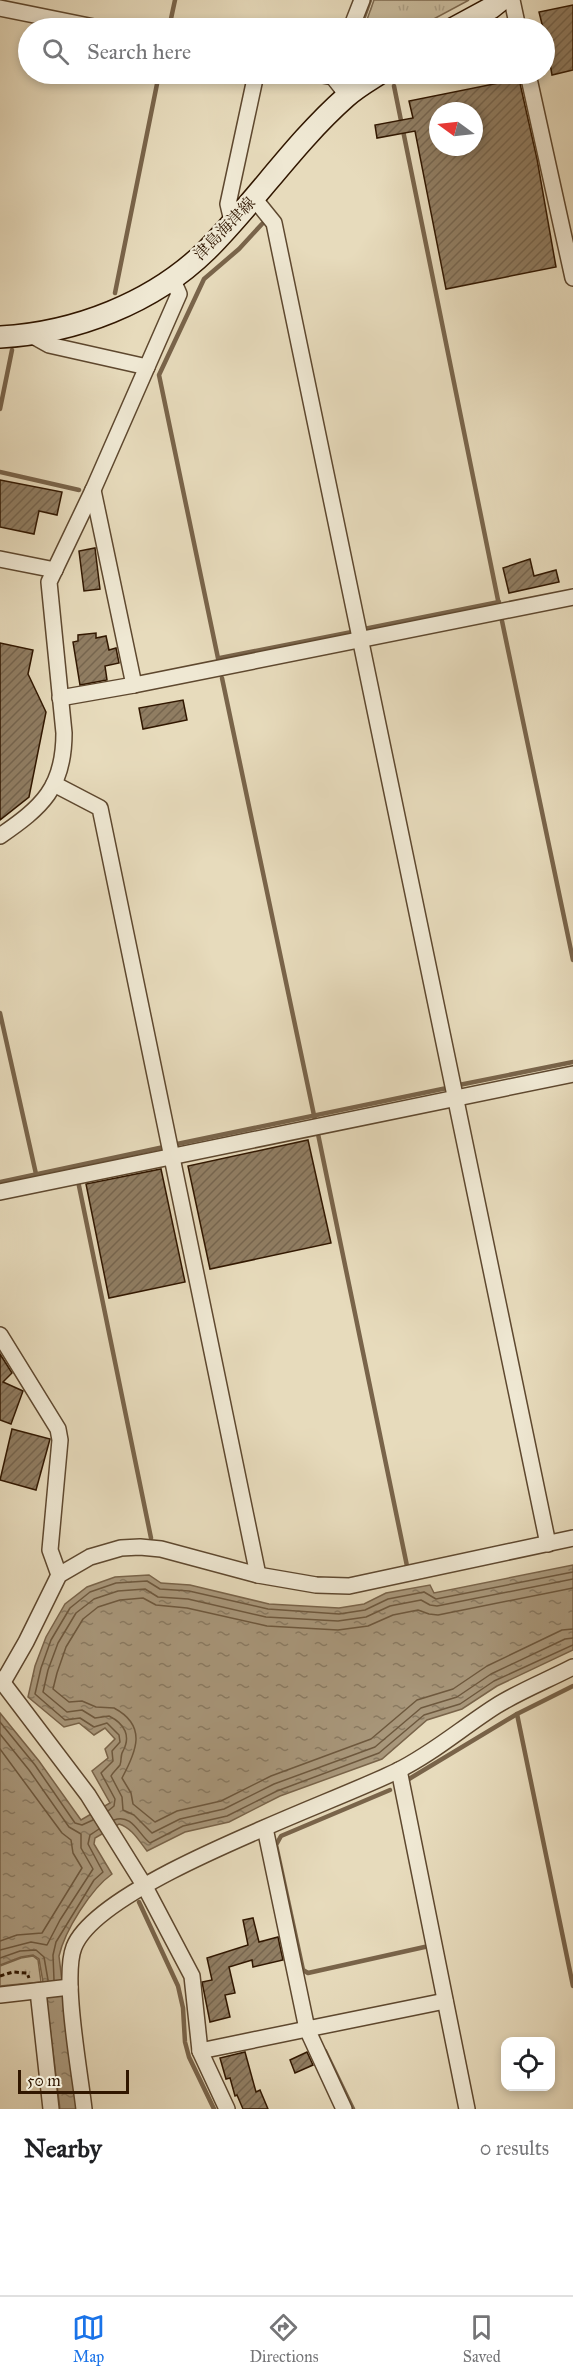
<!DOCTYPE html>
<meta charset="utf-8">
<style>
body{margin:0;font-family:"IM FELL Great Primer","Noto Serif JP",serif;background:#f6f6f6;color:#202124}
.controls{position:absolute;right:18px;bottom:18px;display:grid;overflow:hidden;border-radius:12px;box-shadow:0 3px 9px #0003}
.controls button{width:54px;height:54px;display:grid;place-items:center;padding:0;border:0;border-bottom:2px solid #e0e0e0;background:#fff;color:#202124;font:30px sans-serif}
.compass{position:absolute;left:429px;top:102px;width:54px;height:54px;border-radius:50%;background:#fff;box-shadow:0 3px 9px #0003;rotate:285deg}
.scale{position:absolute;left:18px;bottom:15px;width:111px;box-sizing:border-box;padding-left:6px;border:3px solid #311700;border-top:0;font-size:16px;line-height:21px;white-space:nowrap;color:#311700;-webkit-text-stroke:4px #efe8d3;paint-order:stroke}
.list{margin:0;padding:0;list-style:none}
h2{display:flex;justify-content:space-between;align-items:center;height:78px;margin:0;padding:0 24px;font-size:26px}
h2 small{font-size:20px;font-weight:400;color:#757577}
.icon{flex:none;width:33px;height:33px;fill:none;stroke:currentColor;stroke-width:2;stroke-linecap:round;stroke-linejoin:round}
.map{position:relative;flex:none;width:573px;height:2109px;overflow:hidden}
.search{position:absolute;background:#fff;box-shadow:0 3px 9px #0003;left:18px;right:18px;top:18px;height:66px;display:flex;align-items:center;gap:15px;box-sizing:border-box;padding:0 21px;border-radius:33px;color:#757577;font-size:22px}
.sheet{height:186px;background:#fff}
nav{display:flex;justify-content:space-around;align-items:center;box-sizing:border-box;height:84px;border-top:2px solid #e0e0e0;background:#fff;font-size:16px;color:#757577}
nav a{display:grid;justify-items:center;gap:3px}
nav .on{color:#1a73e8}
.map>svg:first-child{display:block}
</style>
<div class="map">
<svg width="573" height="2109" viewBox="0 0 573 2109">
<defs>
<pattern id="park-tufts" width="24" height="20" patternUnits="userSpaceOnUse" patternTransform="scale(1.5)"><rect width="24" height="20" fill="#c8ba9c"/><path d="M3 7l-1-3M5 7V3M7 7l1-3M15 17l-1-3M17 17v-4M19 17l1-3" fill="none" stroke="#ac9f85"/></pattern>
<pattern id="water-ripples" width="26" height="14" patternUnits="userSpaceOnUse" patternTransform="scale(1.5)"><rect width="26" height="14" fill="#a9987c"/><path d="M2 4q2-2 4 0t4 0M15 11q2-2 4 0t4 0" fill="none" stroke="#8a7b63"/></pattern>
<pattern id="building-hatch" width="6" height="6" patternUnits="userSpaceOnUse" patternTransform="scale(1.5)"><rect width="6" height="6" fill="#907d62"/><path d="M-1 1l2-2M0 6l6-6M5 7l2-2" fill="none" stroke="#76654e"/></pattern>
</defs>
<rect width="100%" height="100%" fill="#e7dbbc"/>
<filter id="stains"><feTurbulence type="fractalNoise" baseFrequency=".00333" numOctaves="4"/><feColorMatrix values="0 0 0 0 .2 0 0 0 0 .09 0 0 0 0 .02 0 0 0 .5 -.17"/></filter>
<radialGradient id="worn" r=".72"><stop offset=".6" stop-color="#630" stop-opacity="0"/><stop offset="1" stop-color="#630" stop-opacity=".3"/></radialGradient>
<g fill="url(#park-tufts)" stroke="#7c684e" stroke-width="1.5">
<polygon points="374,0 469,0 417,28 364,28"/>
<polygon points="33,1956 38,1960 41,1982 0,1986 0,1966 21,1958"/>
</g>
<path fill="url(#water-ripples)" stroke="#79644a" stroke-width="1.5" d="M573,1565V1650L497,1686L462,1709L427,1720L382,1759L280,1796L229,1822L185,1832L147,1851C139,1841 132,1828 119,1824L95,1838L94,1844L112,1874C91,1889 65,1930 59,1956L77,2109H60L48,2011L39,1959L33,1955L21,1957L0,1965V1713L39,1761L81,1820L110,1803L92,1771L108,1758L105,1749L115,1739L105,1728L94,1735L79,1723L64,1727L28,1697L35,1666L46,1637L65,1604L87,1587L115,1577L149,1575L161,1583L190,1585L269,1604L339,1608L364,1604L386,1593L430,1585L434,1593Z"/>
<g fill="none" stroke-linecap="round" stroke-linejoin="round">
<g stroke="#6d583e" stroke-width="1.5">
<path d="M573,1579L437,1606L430,1605L421,1600L390,1606L366,1617L338,1621L266,1617L188,1599L158,1597L145,1589L118,1591L94,1599L76,1613L58,1643L48,1670L43,1692L67,1712L82,1710L95,1718L109,1716C125,1724 131,1736 123,1751C120,1755 122,1760 120,1765C117,1769 113,1772 111,1776L122,1797L123,1810L134,1815L152,1833L180,1819L224,1809L274,1784L375,1747L421,1708L457,1697L491,1674L565,1639L573,1638"/>
<path d="M573,1588L438,1615L429,1614L418,1610L393,1615L368,1626L338,1630L267,1626L187,1608L156,1605L143,1598L120,1600L98,1607L83,1619L66,1647L57,1673L53,1689L69,1702L82,1701L96,1707L114,1708C148,1726 136,1752 122,1778L131,1793L133,1804L155,1822L177,1811L221,1801L271,1776L371,1739L417,1700L453,1689L487,1666L562,1630L573,1629"/>
<polyline points="0,1722 35,1765 75,1823 82,1825 93,1820"/>
<polyline points="0,1734 29,1770 69,1827 81,1834 81,1848 93,1869 60,1920 47,1945 31,1942 0,1950"/>
<polyline points="0,1749 62,1833 71,1840 73,1853 82,1868 42,1933 17,1935 0,1941"/>
<polyline points="108,1811 114,1806 115,1799 101,1773 113,1761 112,1751 120,1742 119,1735 107,1723 94,1727 80,1718 65,1720 35,1694 41,1668 51,1640 70,1608 90,1592 116,1583 147,1581 160,1589 189,1591 268,1609 339,1614 365,1610 388,1599 424,1592 436,1599 573,1572"/>
<path d="M114,1820C132,1813 139,1835 150,1843L183,1826L227,1816L277,1791L379,1753L424,1715L460,1704L494,1681L573,1645"/>
<polyline points="0,1958 20,1951 36,1950 44,1957 48,1980"/>
<polyline points="54,1980 53,1955 56,1942 94,1880 103,1872 88,1844 90,1835 99,1829"/>
</g>
<g stroke="#79644a" stroke-width="4.5">
<polyline points="169,28 175,0"/>
<polyline points="360,28 370,0"/>
<polyline points="394,86 499,605"/>
<polyline points="115,293 159,74"/>
<polyline points="0,409 12,350"/>
<polyline points="0,472 79,490"/>
<polyline points="502,621 573,960"/>
<polyline points="364,629 499,602"/>
<polyline points="220,658 352,632"/>
<polyline points="219,663 159,375 204,279 239,249 262,224"/>
<polyline points="222,678 315,1120"/>
<polyline points="0,1013 36,1174"/>
<polyline points="459,1085 573,1062"/>
<polyline points="318,1134 407,1566"/>
<polyline points="177,1144 447,1088"/>
<polyline points="78,1181 151,1538"/>
<polyline points="0,1182 164,1147"/>
<polyline points="517,1714 573,1986"/>
<polyline points="409,1779 517,1714 573,1686"/>
<polyline points="390,1790 281,1836 276,1845 303,1970 308,1973 429,1946"/>
<polyline points="139,1902 178,1986 183,2008 185,2042 189,2057 214,2109"/>
<polyline points="325,2051 353,2109"/>
</g>
</g>
<g fill="url(#building-hatch)" stroke="#311700" stroke-width="1.5" fill-rule="evenodd">
<polygon points="573,5 573,70 552,75 544,28 543,28 539,12"/>
<path d="M519,79L537,159L556,267L446,289L415,131L377,138L375,125L413,118L409,101ZM438,111H474V147H438Z"/>
<polygon points="0,480 62,492 57,515 39,511 34,534 0,527"/>
<polygon points="95,548 100,589 84,591 79,551"/>
<polygon points="530,559 534,576 556,570 559,582 509,593 503,568"/>
<polygon points="96,633 96,638 106,636 109,650 116,648 119,663 105,666 107,680 80,685 73,642 78,641 78,635"/>
<polygon points="0,643 33,650 28,674 46,712 29,797 0,820"/>
<polygon points="183,700 187,720 143,729 139,708"/>
<polygon points="308,1140 331,1243 210,1269 188,1166"/>
<polygon points="161,1169 185,1282 109,1298 86,1184"/>
<polygon points="0,1354 12,1373 3,1382 23,1391 11,1424 0,1420"/>
<polygon points="12,1429 50,1439 36,1490 0,1480"/>
<polygon points="253,1918 259,1942 278,1937 283,1960 253,1967 252,1960 229,1967 235,1993 225,1995 230,2017 210,2022 202,1982 212,1980 207,1958 248,1945 243,1920"/>
<polygon points="245,2052 256,2092 260,2090 268,2109 243,2109 237,2095 235,2096 230,2078 226,2079 220,2058"/>
<polygon points="307,2052 313,2065 295,2073 290,2060"/>
</g>
<g fill="none" stroke-linecap="round" stroke-linejoin="round">
<defs>
<g id="minor">
<polyline points="512,0 518,28"/>
<polyline points="0,8 99,28"/>
<polyline points="351,28 362,0"/>
<polyline points="317,74 333,77 348,96"/>
<polyline points="528,74 573,278"/>
<polyline points="253,197 274,223 548,1544"/>
<polyline points="232,221 228,204 256,74"/>
<polyline points="31,335 49,345 147,367"/>
<polyline points="93,490 134,685"/>
<polyline points="0,559 55,570"/>
<polyline points="60,698 134,685 573,597"/>
<polyline points="54,784 100,808 258,1575"/>
<path d="M0,836C42,807 64,788 64,733L49,582L93,490L179,294L172,278"/>
<polyline points="0,1192 573,1074"/>
<polyline points="0,1335 58,1429 60,1440 50,1550 59,1575"/>
<polyline points="0,1679 88,1795 144,1885 192,1976 200,2051 227,2109"/>
<polyline points="3,1682 26,1642 59,1575 90,1557 121,1548 140,1547 161,1549 258,1575 316,1585 349,1586 573,1538"/>
<polyline points="399,1770 467,2109"/>
<polyline points="265,1828 307,2029 445,2001"/>
<polyline points="38,1991 51,2109"/>
<polyline points="0,1995 70,1987"/>
<polyline points="200,2051 307,2029 344,2109"/>
<path d="M84,2109C80,2073 62,1977 74,1947C99,1883 331,1804 397,1771C432,1754 463,1727 496,1706C520,1691 548,1680 573,1667"/>
</g>
<g id="secondary">
<polyline points="454,28 491,8 501,0"/>
<path d="M0,337C75,333 153,303 207,250C256,201 294,143 346,97C356,88 368,81 379,74"/>
</g>
</defs>
<use href="#minor" stroke="#5e482f" stroke-width="18"/>
<use href="#secondary" stroke="#311700" stroke-width="24"/>
<polyline stroke="#311700" stroke-width="3" stroke-dasharray="4.5 3" stroke-linecap="butt" points="0,1976 13,1972 27,1973 29,1978"/>
<use href="#minor" stroke="#efe8d3" stroke-width="15"/>
<use href="#secondary" stroke="#efe8d3" stroke-width="21"/>
</g>
<g text-anchor="middle" stroke-width="4.5" stroke-linejoin="round" paint-order="stroke">
<g font-size="16" fill="#311700" stroke="#efe8d3">
<text transform="translate(224 228) rotate(-46)" y="6">津島海津線</text>
</g>
</g>
<rect width="100%" height="100%" filter="url(#stains)"/>
<rect width="100%" height="100%" fill="url(#worn)"/>
</svg>
<div class="controls">
<button><svg class="icon" aria-label="locate" viewBox="0 0 24 24"><circle cx="12" cy="12" r="6"/><path d="M12 2v4M12 18v4M2 12h4M18 12h4"/></svg></button>
</div>
<svg class="compass" viewBox="-18 -18 36 36"><path d="M0-13l5 13h-10z" fill="#e53935"/><path d="M0 13l5-13h-10z" fill="#757577"/></svg>
<div class="scale">50 m</div>
<div class="search"><svg class="icon" aria-label="search" viewBox="0 0 24 24"><circle cx="10" cy="10" r="6"/><path d="M15 15l6 6"/></svg>Search here</div>
</div>
<section class="sheet">
<h2>Nearby<small>0 results</small></h2>
<ul class="list">
</ul>
</section>
<nav>
<a class="on"><svg class="icon" aria-label="map" viewBox="0 0 24 24"><path d="M3 6l6-2 6 2 6-2v14l-6 2-6-2-6 2zM9 4v14M15 6v14"/></svg>Map</a>
<a><svg class="icon" aria-label="directions" viewBox="0 0 24 24"><path d="M12 3l9 9-9 9-9-9zM9 14v-3h6M13 9l2 2-2 2"/></svg>Directions</a>
<a><svg class="icon" aria-label="saved" viewBox="0 0 24 24"><path d="M7 4h10v16l-5-4-5 4z"/></svg>Saved</a>
</nav>
